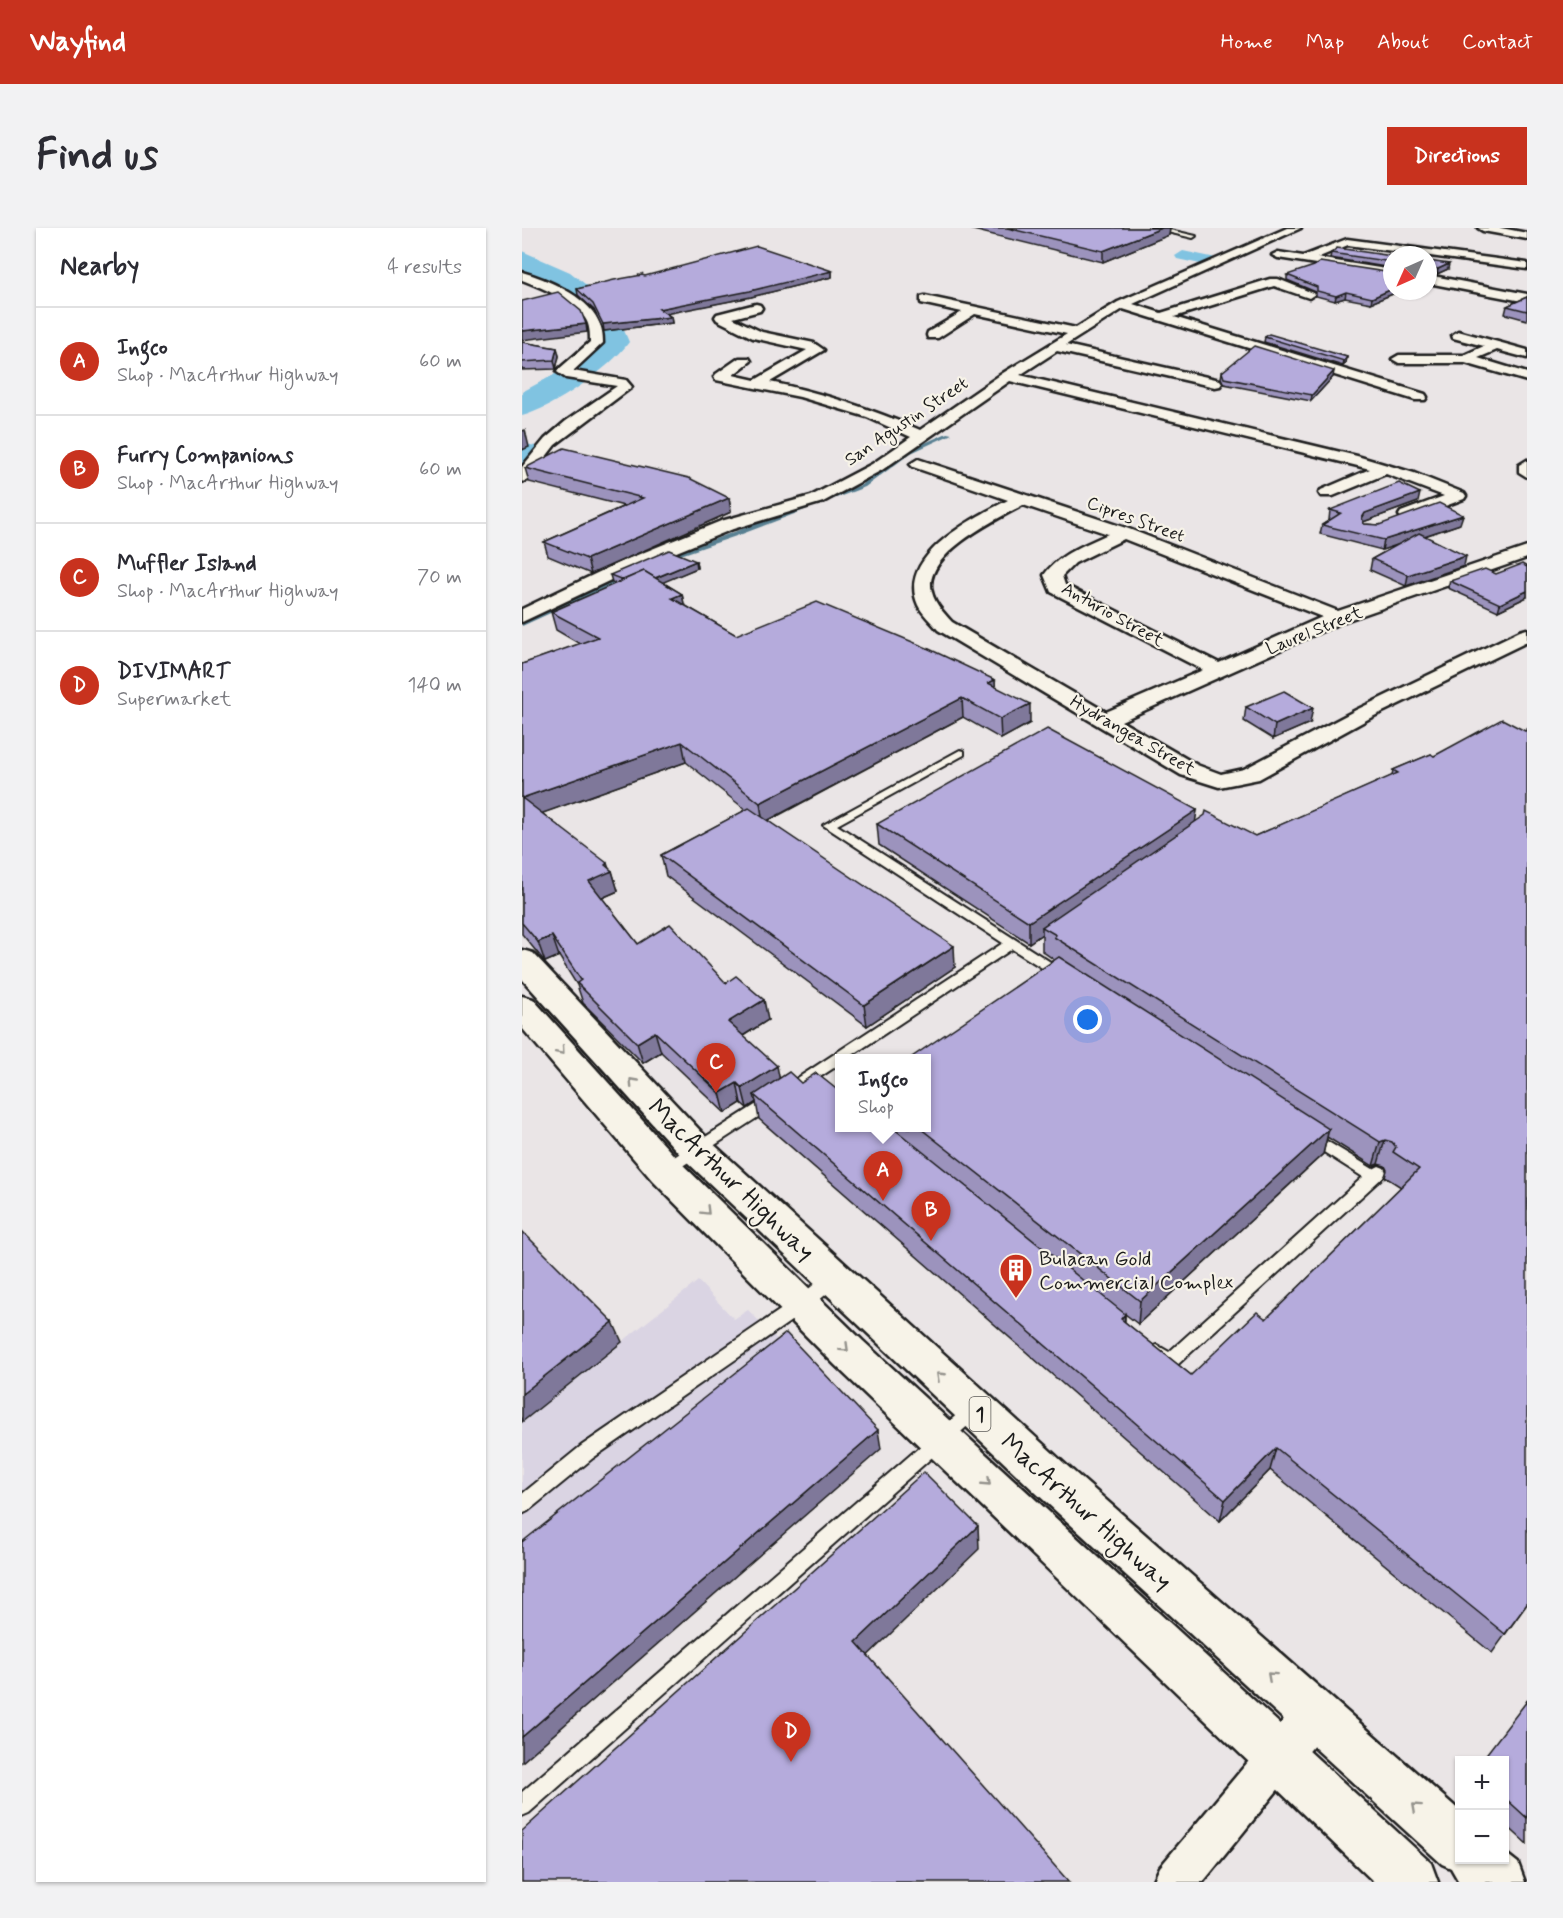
<!DOCTYPE html>
<meta charset="utf-8">
<style>
body{margin:0;font-family:Mynerve,sans-serif;background:#f2f2f3;color:#2b2b33}
.controls{position:absolute;right:18px;bottom:18px;display:grid;overflow:hidden;border-radius:0px;box-shadow:0 2px 4px #0004}
.controls button{width:54px;height:54px;display:grid;place-items:center;padding:0;border:0;border-bottom:2px solid #e1e1e2;background:#fff;color:#2b2b33;font:30px sans-serif}
.compass{position:absolute;left:861px;top:18px;width:54px;height:54px;border-radius:50%;background:#fff;box-shadow:0 2px 4px #0004;rotate:225deg}
.you{position:absolute;left:566px;top:792px;width:21px;height:21px;margin:-15px;border:4px solid #fff;border-radius:50%;background:#1a73e8;box-shadow:0 0 0 9px #1a73e833}
.badge{display:grid;place-items:center;width:39px;height:39px;border-radius:50%;background:#c8321e;color:#fff;font-size:20px;font-weight:700}
.pin{position:absolute;translate:-50% -50px;filter:drop-shadow(0 2px 3px #0008)}
.pin::after{content:'';position:absolute;top:32px;width:21px;height:18px;background:inherit;clip-path:polygon(0 0,100% 0,50% 100%)}
.popup{position:absolute;left:313px;top:826px;width:96px;height:78px;box-sizing:border-box;display:grid;place-content:center;border-radius:0px;background:#fff;filter:drop-shadow(0 2px 4px #0005);font-size:20px;white-space:nowrap;color:#7c7c81}
.popup b{font-size:22px;color:#2b2b33}
.popup::after{content:'';position:absolute;left:50%;top:100%;margin-left:-12px;border:12px solid transparent;border-top-color:#fff}
.list{margin:0;padding:0;list-style:none}
h2{display:flex;justify-content:space-between;align-items:center;height:78px;margin:0;padding:0 24px;font-size:26px}
h2 small{font-size:20px;font-weight:400;color:#7c7c81}
.list li{display:grid;grid-template-columns:39px 1fr auto;gap:18px;align-items:center;box-sizing:border-box;height:108px;padding:0 24px;border-top:2px solid #e1e1e2}
.list b{display:block;font-size:22px;white-space:nowrap}
.list p{margin:0;font-size:20px;white-space:nowrap;color:#7c7c81}
.list em{font-size:20px;font-style:normal;color:#7c7c81}
.map{position:relative;flex:none;width:1005px;height:1654px;overflow:hidden;border-radius:0px}
header{display:flex;align-items:center;gap:36px;box-sizing:border-box;height:84px;padding:0 30px;background:#c8321e;color:#fff}
header strong{font-size:28px}
nav{display:flex;gap:33px;margin-inline-start:auto;font-size:21px}
.intro{display:flex;align-items:center;justify-content:space-between;box-sizing:border-box;height:144px;padding:0 36px}
h1{margin:0;font-size:42px}
.button{padding:15px 27px;border-radius:0px;background:#c8321e;color:#fff;font-size:21px;font-weight:700}
main{display:flex;gap:36px;padding:0 36px}
aside{flex:1;background:#fff;border-radius:0px;box-shadow:0 2px 4px #0004}
.map>svg:first-child{display:block}
</style>
<header>
<strong>Wayfind</strong>
<nav><a>Home</a><a>Map</a><a>About</a><a>Contact</a></nav>
</header>
<div class="intro"><h1>Find us</h1><a class="button">Directions</a></div>
<main>
<aside>
<h2>Nearby<small>4 results</small></h2>
<ul class="list">
<li><span class="badge">A</span><div><b>Ingco</b><p>Shop · MacArthur Highway</p></div><em>60 m</em></li>
<li><span class="badge">B</span><div><b>Furry Companions</b><p>Shop · MacArthur Highway</p></div><em>60 m</em></li>
<li><span class="badge">C</span><div><b>Muffler Island</b><p>Shop · MacArthur Highway</p></div><em>70 m</em></li>
<li><span class="badge">D</span><div><b>DIVIMART</b><p>Supermarket</p></div><em>140 m</em></li>
</ul>
</aside>
<div class="map">
<svg width="1005" height="1654" viewBox="0 0 1005 1654">
<rect width="100%" height="100%" fill="#eae5e6"/>
<filter id="ink" filterUnits="userSpaceOnUse"><feTurbulence type="fractalNoise" baseFrequency=".0167" numOctaves="2"/><feDisplacementMap in="SourceGraphic" scale="12" xChannelSelector="R" yChannelSelector="G"/><feConvolveMatrix kernelMatrix="1 2 1 2 8 2 1 2 1" color-interpolation-filters="sRGB"/></filter>
<g filter="url(#ink)">
<polygon fill="#dad4e3" points="176,1053 212,1091 226,1082 269,1125 0,1341 0,1194"/>
<g fill="none" stroke-linecap="round" stroke-linejoin="round">
<g fill="#588092" fill-rule="evenodd">
<polygon points="425,205 430,206 389,225 343,259 220,306 147,331 142,330 339,257 385,223"/>
<polygon points="102,348 107,349 0,398 0,393"/>
</g>
<polygon fill="#80c3e1" fill-rule="evenodd" points="661,23 694,30 696,33 688,38 655,31 653,28"/>
<g fill="#80c3e1" fill-rule="evenodd">
<path d="M0,23L48,44L92,79L107,114C89,140 31,180 0,188V164L37,144L76,112L69,89L28,56L0,41Z"/>
<polygon points="0,215 13,218 20,228 13,241 0,244"/>
</g>
<defs>
<g id="lane">
<polygon points="628,0 639,0 674,8 671,10"/>
<polygon points="438,522 442,523 442,527 315,597 544,744 546,747 544,750 536,750 490,721 326,830 318,830 318,836 148,946 138,946 136,942 138,938 288,842 481,715 301,597"/>
<path d="M788,903L851,941L857,938L862,940L864,944L862,948L653,1139L647,1141C639,1138 631,1132 627,1124L629,1119L635,1117L647,1124L841,949L783,912L781,908L783,904Z"/>
<polygon points="312,1043 318,1045 320,1050 318,1055 285,1082 71,1230 6,1283 0,1286 0,1266 59,1218 273,1072 306,1045"/>
<polygon points="452,1174 458,1177 460,1182 458,1187 7,1585 0,1588 0,1564 446,1177"/>
</g>
<g id="street">
<path d="M765,0H779L611,76L639,85L748,51H756L793,66L787,70L752,58L652,89L903,166L905,169L903,172H893L601,81L544,117L698,152L700,155L698,158L693,159L535,123L498,147L835,228L892,245L942,265L944,268L942,271L891,290H879L877,287L879,284L922,268L864,246L811,268H799L797,265L799,262L848,241L488,153L360,242L301,274L211,301L110,342L0,394V381L98,334L199,293L289,268L350,236L389,209L345,189L278,169L194,152L192,149L194,146L217,130H227L229,133L211,147L233,152L285,122L231,110L195,92L193,89L195,86L234,76L238,77L240,80L238,83L211,90L240,104L292,115L302,122L248,154C301,165 350,181 398,202L481,145L545,106L453,86L416,110H406L405,107L406,104L440,84L399,75V69L403,68L554,100L596,74Z"/>
<polygon points="956,0 979,0 1005,5 1005,11 961,3"/>
<polygon points="825,11 1005,35 1005,41 826,17 795,30 870,42 870,48 756,30 750,27 756,24 781,28"/>
<path d="M0,44C25,51 64,68 76,92C80,99 81,107 81,115L51,143L104,152L110,159L33,217L6,252L0,254V239L23,211L44,193L95,158L44,150L35,144L37,141L68,114C68,106 68,97 63,90C50,72 21,60 0,52Z"/>
<polygon points="906,47 1005,66 1005,74 906,55"/>
<polygon points="936,103 1005,122 1005,130 975,122 956,130 1005,145 1005,153 943,135 877,135 870,131 877,127 942,127 962,118 931,110 930,107"/>
<path d="M396,231L607,301L816,383L1005,319V330L823,393L599,493L675,537L699,546L722,541L834,482L998,403L1005,401V414L848,490L737,551L697,559L659,547L416,402C410,394 400,386 396,377C374,328 452,290 486,272L391,239L388,236ZM501,277L586,306C563,317 538,325 522,347L529,364L681,442L584,484L430,394C420,383 410,373 409,358C408,323 475,291 501,277ZM602,311L800,389L697,435L543,357L540,348L553,335Z"/>
<polygon points="1005,232 1005,249 997,244 997,237"/>
<polygon points="792,1466 806,1472 812,1486 806,1500 681,1654 631,1654 638,1639 778,1472"/>
</g>
<g id="highway">
<polygon points="0,722 11,725 187,912 543,1236 938,1583 938,1632 982,1632 982,1624 996,1635 1003,1654 937,1654 929,1640 920,1636 513,1264 163,932 0,751"/>
<polygon points="0,768 11,771 156,932 341,1113 909,1635 916,1654 852,1654 313,1137 130,952 0,800"/>
</g>
</defs>
<use href="#lane" stroke="#1c1c1c" stroke-width="4"/>
<use href="#street" stroke="#1c1c1c" stroke-width="5"/>
<use href="#highway" stroke="#1c1c1c" stroke-width="5"/>
<polyline stroke="#1c1c1c" stroke-width="1.5" stroke-dasharray="2 2" stroke-linecap="butt" points="112,49 122,45"/>
<use href="#lane" fill="#f7f3e8" fill-rule="evenodd"/>
<use href="#street" fill="#f7f3e8" fill-rule="evenodd"/>
<use href="#highway" fill="#f7f3e8" fill-rule="evenodd"/>
</g>
<g fill="#9c93bd" stroke="#1c1c1c" stroke-width="1.5" fill-rule="evenodd">
<polygon points="443,0 648,0 647,7 581,34"/>
<polygon points="809,25 870,28 870,40 808,30"/>
<polygon points="906,33 926,41 915,46 906,45"/>
<polygon points="310,43 310,49 229,69 144,85 149,89 150,95 82,103 72,82 56,67 55,61 123,48"/>
<polygon points="765,47 870,63 878,63 849,75 823,70 813,73 794,68 794,64 765,52"/>
<polygon points="1005,69 1005,92 983,86 985,78"/>
<polygon points="743,109 825,129 824,135 821,138 742,114"/>
<polygon points="0,114 35,120 37,128 34,141 0,142"/>
<polygon points="700,144 811,149 789,173 702,156 699,150"/>
<polygon points="3,240 207,270 209,284 69,346 26,328 22,314 102,278 7,254"/>
<polygon points="896,274 841,294 842,296 857,297 938,296 903,308 942,338 884,358 848,342 850,331 877,316 860,322 798,306 800,297 808,292 807,292 808,282"/>
<path d="M174,333L175,340L140,354L160,366L162,377L214,407L473,452V459L508,495L479,511L441,489L246,593L433,739L345,798L144,648L139,627L224,582L164,534L20,585L90,643L96,663L80,670L116,716L204,755L246,792L221,808L258,850L318,900H405L531,733V731L520,723V706L507,715L357,617L355,596L675,582L673,593L733,608L870,548L871,542L909,526L1005,1376L970,1425L748,1242L698,1293L237,891L234,874L225,880L219,875L203,885L139,824L121,835L61,775L55,757L37,728L23,734L0,706V436L58,416L34,402L29,384L94,356L90,354L88,347ZM805,909L851,938L856,936L863,938L865,942L863,949L879,959L744,1091L669,1147L603,1094V1086L616,1096L801,926Z"/>
<polygon points="1005,339 1005,369 976,383 926,360 928,353 974,346"/>
<polygon points="724,479 788,495 751,511 722,493"/>
<polygon points="1005,1472 1005,1616 982,1595 982,1533"/>
</g>
<g fill="#7f789a" stroke="#1c1c1c" stroke-width="1.5">
<polygon points="640,0 648,0 647,7 581,34 581,23"/>
<polygon points="927,36 926,41 915,46 916,41"/>
<polygon points="310,43 310,49 229,69 138,87 137,81"/>
<polygon points="870,61 870,63 878,63 849,75 850,70"/>
<polygon points="824,64 823,70 813,73 814,68"/>
<polygon points="149,89 150,95 82,103 81,96"/>
<polygon points="64,96 65,104 0,112 0,103"/>
<polygon points="35,120 37,128 34,141 32,132"/>
<polygon points="825,129 824,135 821,138 822,133"/>
<polygon points="812,143 811,149 789,173 790,167"/>
<polygon points="3,202 7,219 0,222 0,203"/>
<polygon points="898,265 896,274 841,294 840,290 843,285"/>
<polygon points="207,270 209,284 69,346 65,331"/>
<polygon points="941,287 938,296 860,322 862,312"/>
<polygon points="944,328 942,338 884,358 886,347"/>
<polygon points="174,333 175,340 116,365 115,358"/>
<polygon points="1005,363 1005,369 976,383 978,376"/>
<polygon points="160,366 164,385 150,370"/>
<polygon points="473,452 474,471 466,455"/>
<polygon points="440,470 441,489 241,595 238,575"/>
<polygon points="508,476 508,495 479,511 478,491"/>
<polygon points="791,480 788,495 751,511 753,497"/>
<polygon points="160,514 164,534 7,590 0,570"/>
<polygon points="675,582 672,603 520,699 520,706 507,715 507,694"/>
<polygon points="85,635 88,644 90,643 96,663 73,673 67,653"/>
<polygon points="30,708 37,728 23,734 16,714"/>
<polygon points="432,718 433,739 345,798 342,777"/>
<polygon points="242,772 246,792 211,814 206,794"/>
<polygon points="133,804 139,824 121,835 115,815"/>
<polygon points="255,838 259,858 232,867 234,874 225,880 220,860"/>
<polygon points="215,855 219,875 203,885 198,865"/>
<polygon points="807,901 801,926 616,1096 618,1073"/>
<polygon points="863,912 856,936 851,938 858,914"/>
<polygon points="603,1086 601,1109 599,1091"/>
<polygon points="91,1094 100,1114 0,1194 0,1166"/>
<polygon points="356,1202 359,1221 0,1534 0,1509"/>
<polygon points="754,1220 748,1242 698,1293 703,1272"/>
<polygon points="456,1298 457,1321 339,1434 334,1414"/>
</g>
<g fill="#b5abdc" stroke="#1c1c1c" stroke-width="1.5">
<polygon points="485,0 640,0 581,23"/>
<polygon points="235,18 310,43 228,63 137,81 149,89 81,96 71,76 55,61 92,52 120,47 123,48"/>
<polygon points="815,20 870,28 870,34 809,25"/>
<polygon points="906,33 927,36 916,41 906,40"/>
<polygon points="798,34 870,45 870,61 850,70 824,64 814,68 795,63 795,59 765,47 792,38"/>
<polygon points="36,64 59,83 64,96 0,103 0,73"/>
<polygon points="1005,69 1005,83 985,78"/>
<polygon points="747,106 825,129 822,133 743,109"/>
<polygon points="0,114 35,120 32,132 0,134"/>
<polygon points="732,118 812,143 790,167 702,150 700,144"/>
<polygon points="42,220 167,250 207,270 65,331 22,314 121,270 3,240"/>
<polygon points="877,255 898,265 843,285 840,290 842,296 857,297 917,275 941,287 862,312 800,297 819,285 808,282"/>
<polygon points="897,305 944,328 886,347 850,331"/>
<polygon points="147,322 174,333 133,350 122,343 101,352 88,347"/>
<polygon points="1000,336 1005,339 1005,363 978,376 928,353 963,341 974,346"/>
<polygon points="122,343 160,366 150,370 214,407 295,374 405,420 473,452 466,455 508,476 478,491 440,470 238,575 160,514 0,570 85,635 83,637 90,643 67,653 116,716 148,696 204,755 214,748 242,772 206,794 255,838 220,860 215,855 198,865 133,804 115,815 55,755 59,752 30,708 16,714 0,695 0,436 76,409 29,384"/>
<polygon points="762,463 791,480 753,497 724,479"/>
<polygon points="980,491 1003,503 1005,501 1005,1376 983,1406 754,1220 703,1272 232,867 267,844 279,855 294,845 318,864 318,900 371,900 603,1086 599,1091 669,1147 735,1084 744,1091 897,941 871,924 874,919 870,914 863,912 858,914 532,709 534,707 520,699 683,587 684,583 733,608 876,545 871,542 909,526 912,528"/>
<polygon points="525,501 675,582 507,694 355,596"/>
<polygon points="227,580 432,718 342,777 139,627"/>
<polygon points="537,729 807,901 618,1073 398,900 405,900 405,831 387,831"/>
<polygon points="0,1003 91,1094 0,1166"/>
<polygon points="264,1105 356,1202 0,1509 0,1314"/>
<polygon points="402,1244 456,1298 334,1414 547,1654 0,1654 0,1603"/>
<polygon points="1005,1473 1005,1590 982,1569 982,1533 959,1533"/>
</g>
<defs><path id="oneway-chevron" d="M-2-3.5L2.5 0L-2 3.5" fill="none" stroke-width="1.6" stroke-linecap="round" stroke-linejoin="round" transform="scale(1.5)"/></defs>
<g stroke="#94928c">
<use href="#oneway-chevron" transform="translate(39 823) rotate(49)"/>
<use href="#oneway-chevron" transform="translate(111 854) rotate(-133)"/>
<use href="#oneway-chevron" transform="translate(184 983) rotate(45)"/>
<use href="#oneway-chevron" transform="translate(323 1120) rotate(44)"/>
<use href="#oneway-chevron" transform="translate(418 1148) rotate(-137)"/>
<use href="#oneway-chevron" transform="translate(465 1254) rotate(43)"/>
<use href="#oneway-chevron" transform="translate(749 1448) rotate(-138)"/>
<use href="#oneway-chevron" transform="translate(894 1579) rotate(-138)"/>
</g>
</g>
<defs>
<symbol id="building-pin" viewBox="-11 -11 22 30"><path d="M0 17L-7.5 6A9.5 9.5 0 1 1 7.5 6Z" fill="#c8321e" stroke="#f7f3e8"/><path d="M-4-6H4V6H1V3H-1V6H-4ZM-2.5-4.3h1.7v1.8h-1.7ZM.8-4.3h1.7v1.8H.8ZM-2.5-1h1.7V.8h-1.7ZM.8-1h1.7V.8H.8Z" fill="#fff"/></symbol>
</defs>
<g fill-rule="evenodd">
<use href="#building-pin" x="475" y="1023" width="38" height="52"/>
</g>
<g text-anchor="middle" stroke-width="4.5" stroke-linejoin="round" paint-order="stroke">
<g font-size="18" fill="#1c1c1c" stroke="#f7f3e8">
<text transform="translate(384 193) rotate(-34)" y="6">San Agustin Street</text>
<text transform="translate(614 291) rotate(20)" y="6">Cipres Street</text>
<text transform="translate(591 386) rotate(29)" y="6">Anturio Street</text>
<text transform="translate(792 402) rotate(-22)" y="6">Laurel Street</text>
<text transform="translate(611 507) rotate(30)" y="6">Hydrangea Street</text>
</g>
<rect fill="#f7f3e8" stroke="#5e5c59" stroke-width="1.5" x="447.5" y="1169" width="21" height="34" rx="4.5"/>
<g font-size="20" font-weight="bold" fill="#1c1c1c">
<text x="458" y="1193">1</text>
</g>
<g font-size="21" fill="#1c1c1c" stroke="#f7f3e8" text-anchor="start">
<text x="517" y="1037">Bulacan Gold<tspan x="517" dy="24">Commercial Complex</tspan></text>
</g>
<g font-size="26" fill="#1c1c1c" stroke="#f7f3e8">
<text transform="translate(210 951) rotate(44)" y="9">MacArthur Highway</text>
<text transform="translate(565 1283) rotate(42)" y="9">MacArthur Highway</text>
</g>
</g>
</svg>
<div class="controls">
<button>+</button>
<button>−</button>
</div>
<svg class="compass" viewBox="-18 -18 36 36"><path d="M0-13l5 13h-10z" fill="#e53935"/><path d="M0 13l5-13h-10z" fill="#7c7c81"/></svg>
<div class="you"></div>
<div class="pin badge" style="left:361px;top:973px">A</div>
<div class="popup"><b>Ingco</b>Shop</div>
<div class="pin badge" style="left:409px;top:1013px">B</div>
<div class="pin badge" style="left:194px;top:865px">C</div>
<div class="pin badge" style="left:269px;top:1534px">D</div>
</div>
</main>
